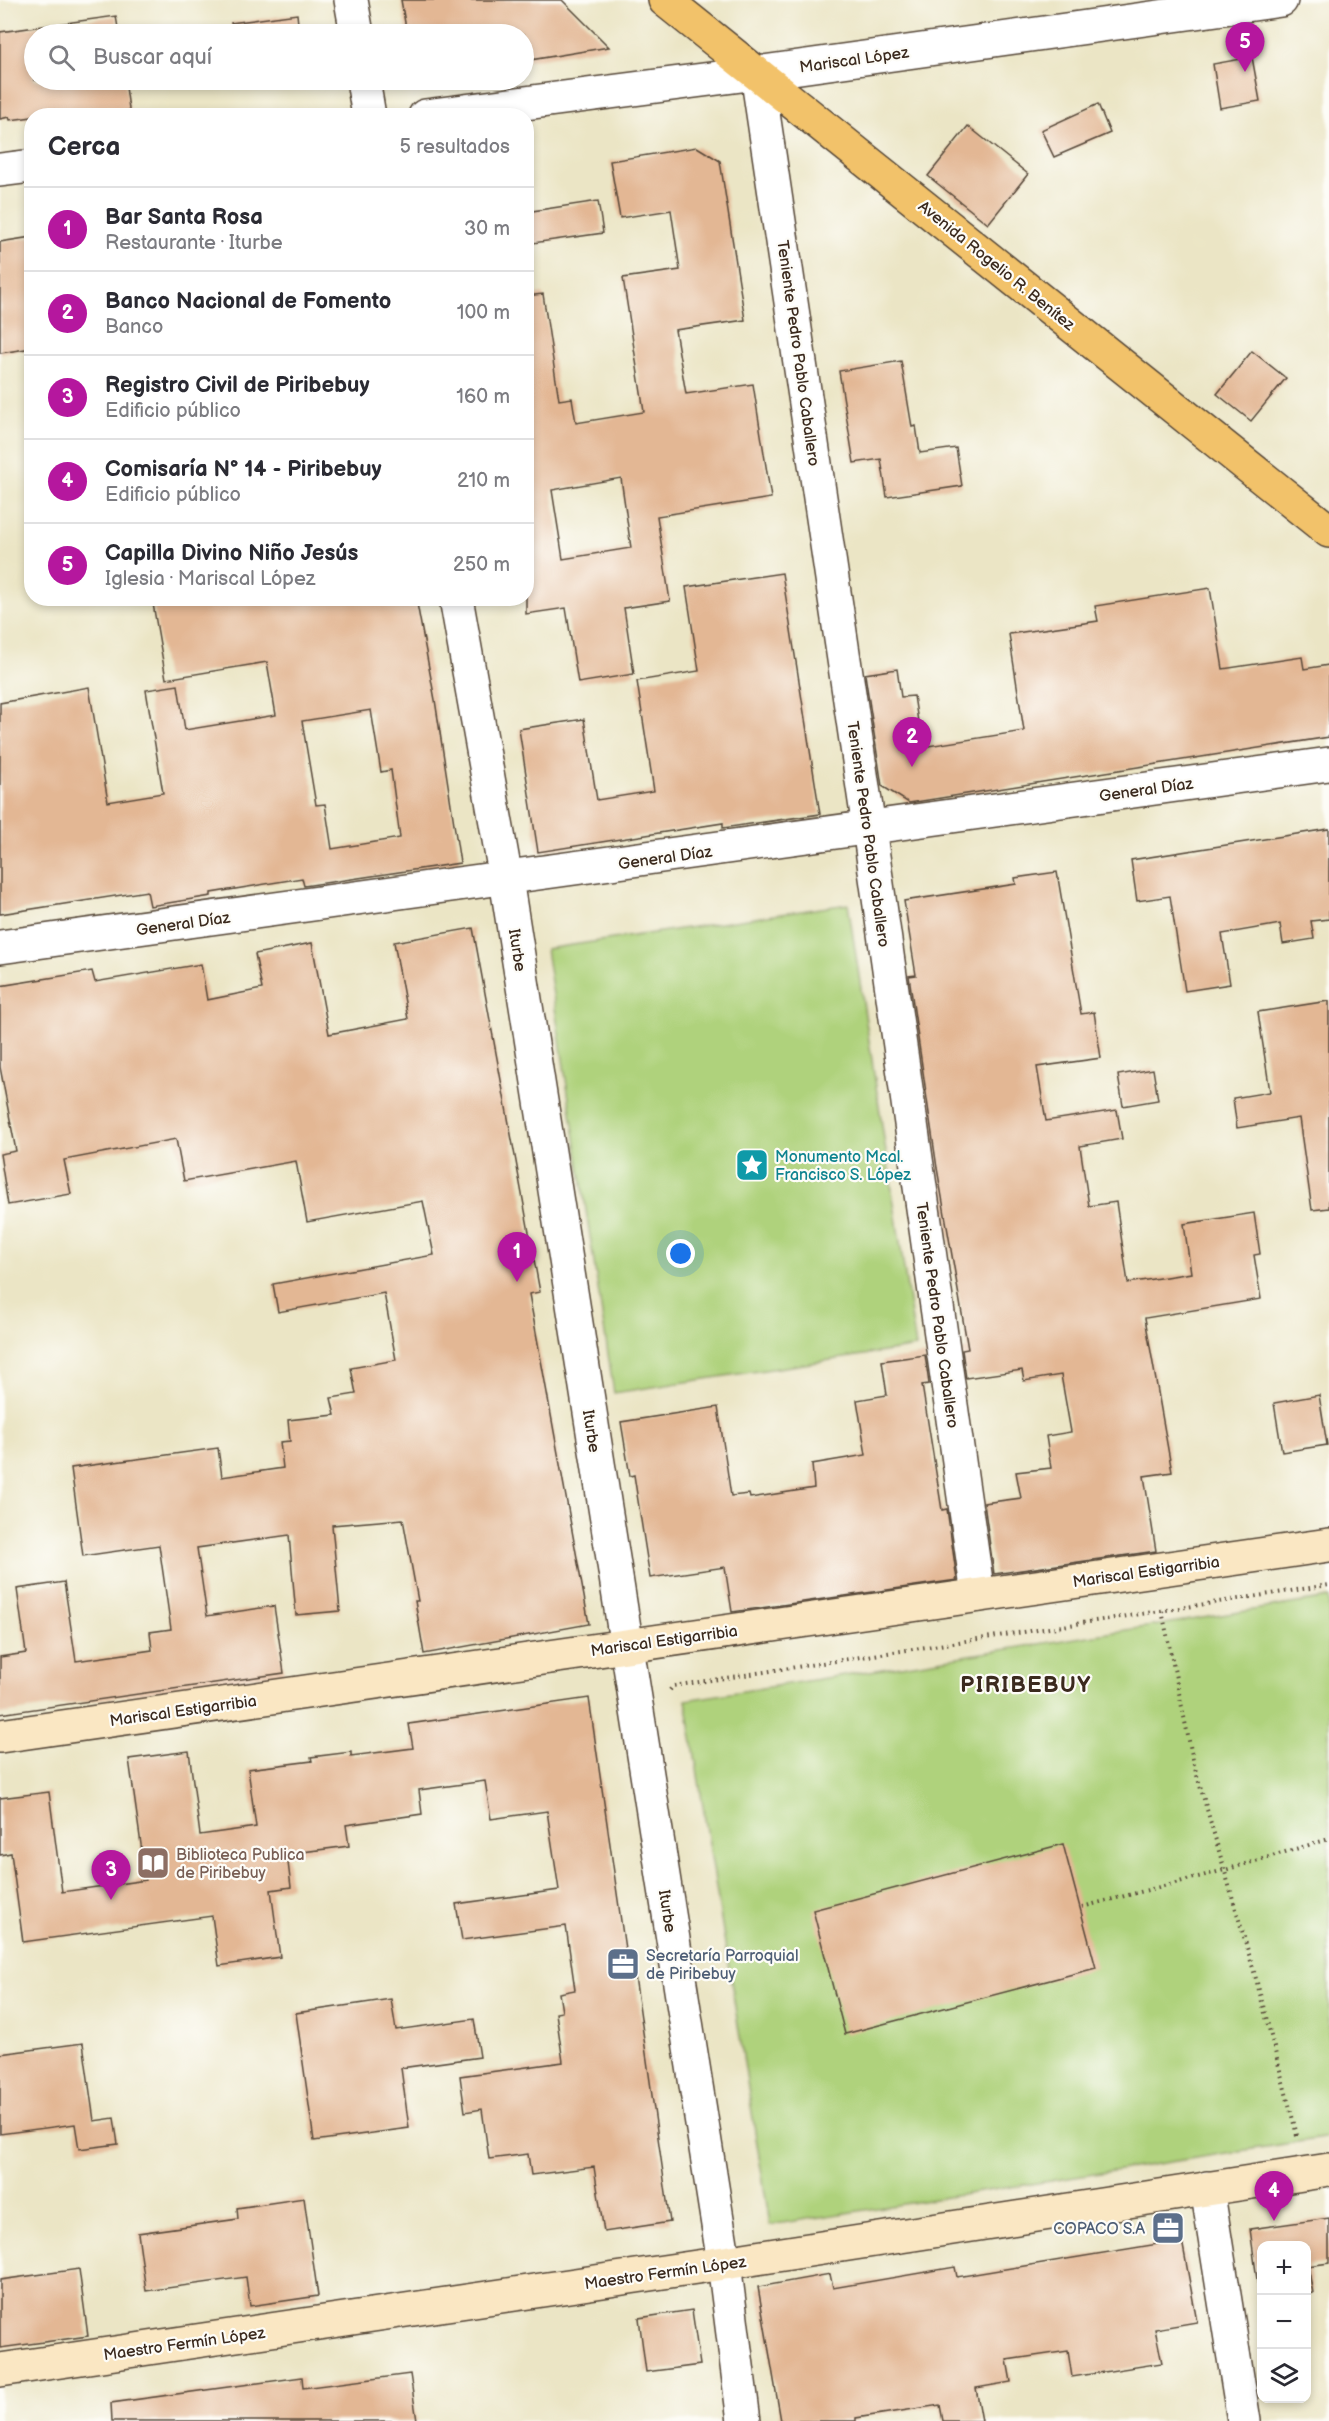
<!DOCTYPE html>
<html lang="es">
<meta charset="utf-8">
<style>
body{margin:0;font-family:"Balsamiq Sans",sans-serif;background:#f7f7f7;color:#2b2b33}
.controls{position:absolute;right:18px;bottom:18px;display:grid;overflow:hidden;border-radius:12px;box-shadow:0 3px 9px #0003}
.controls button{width:54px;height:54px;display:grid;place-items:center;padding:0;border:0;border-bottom:2px solid #e1e1e2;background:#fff;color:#2b2b33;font:30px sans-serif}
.you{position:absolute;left:681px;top:1254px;width:21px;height:21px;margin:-15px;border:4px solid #fff;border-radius:50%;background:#1a73e8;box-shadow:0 0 0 9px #1a73e833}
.badge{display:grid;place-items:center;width:39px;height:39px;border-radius:50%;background:#b5179e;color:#fff;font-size:20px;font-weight:700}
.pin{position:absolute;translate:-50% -50px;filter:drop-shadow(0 2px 3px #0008)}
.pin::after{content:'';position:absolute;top:32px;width:21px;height:18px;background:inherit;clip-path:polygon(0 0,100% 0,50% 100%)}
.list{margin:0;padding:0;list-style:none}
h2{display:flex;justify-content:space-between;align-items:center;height:78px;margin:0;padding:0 24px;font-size:26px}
h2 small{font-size:20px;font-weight:400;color:#7c7c81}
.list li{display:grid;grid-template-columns:39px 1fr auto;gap:18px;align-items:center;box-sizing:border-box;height:84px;padding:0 24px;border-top:2px solid #e1e1e2}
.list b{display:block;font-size:22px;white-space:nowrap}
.list p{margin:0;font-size:20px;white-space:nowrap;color:#7c7c81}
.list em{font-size:20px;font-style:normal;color:#7c7c81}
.icon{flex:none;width:33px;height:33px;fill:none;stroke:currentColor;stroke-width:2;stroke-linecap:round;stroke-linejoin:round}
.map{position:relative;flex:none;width:1329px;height:2421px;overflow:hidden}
.search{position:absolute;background:#fff;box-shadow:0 3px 9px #0003;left:24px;top:24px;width:510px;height:66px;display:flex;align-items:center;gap:15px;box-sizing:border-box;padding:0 21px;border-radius:33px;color:#7c7c81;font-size:22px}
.panel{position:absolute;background:#fff;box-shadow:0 3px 9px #0003;left:24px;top:108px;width:510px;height:498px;border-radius:24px}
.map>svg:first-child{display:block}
</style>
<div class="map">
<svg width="1329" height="2421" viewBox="0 0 1329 2421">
<rect width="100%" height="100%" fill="#fdfcf7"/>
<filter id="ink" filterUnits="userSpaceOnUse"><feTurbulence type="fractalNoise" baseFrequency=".0167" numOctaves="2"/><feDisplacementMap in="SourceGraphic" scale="12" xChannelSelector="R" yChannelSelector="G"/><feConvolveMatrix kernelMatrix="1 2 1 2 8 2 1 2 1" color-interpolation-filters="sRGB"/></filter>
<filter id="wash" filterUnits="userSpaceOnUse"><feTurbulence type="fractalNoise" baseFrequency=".008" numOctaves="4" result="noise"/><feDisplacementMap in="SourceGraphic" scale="24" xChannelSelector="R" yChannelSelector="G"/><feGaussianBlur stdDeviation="1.35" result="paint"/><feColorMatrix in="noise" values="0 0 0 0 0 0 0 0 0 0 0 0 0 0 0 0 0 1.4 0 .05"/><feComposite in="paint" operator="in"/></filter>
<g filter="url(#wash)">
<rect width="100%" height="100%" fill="#ebe5c5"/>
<g fill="#afd27b" stroke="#757e4c" stroke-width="1.5">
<polygon points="848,904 916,1347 614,1393 546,949"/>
<polygon points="1329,1598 1329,2137 770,2225 686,1700"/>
</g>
<g id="blocks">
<g fill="#e3b794" fill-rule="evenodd">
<polygon points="401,0 562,0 609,47 524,61 524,34 407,34"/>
<polygon points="297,14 299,34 233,34 231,23"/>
<polygon points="116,16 119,34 34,34 34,80 125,80 130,116 32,116 32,117 10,120 9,117 0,119 0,32"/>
<polygon points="1252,57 1260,101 1220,108 1213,64"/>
<polygon points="1098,104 1110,133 1054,157 1041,130"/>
<polygon points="968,126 1028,174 988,224 928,176"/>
<path d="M697,147L720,161L745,320L675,330L686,394L753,384L771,498L657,516L670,601L624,608L634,674L578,683L566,608L526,614V296L543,294L559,400L572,398L576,423L644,412L623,278L680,270L671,210L620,218L610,161ZM621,478L631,548L563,559L552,490Z"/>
<polygon points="598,201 603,233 526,244 526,212"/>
<polygon points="32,237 32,348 0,353 0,242"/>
<polygon points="1252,351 1286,378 1251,421 1217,394"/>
<polygon points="901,361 912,427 916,426 920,453 956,448 962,486 887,497 881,459 854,463 839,371"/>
<polygon points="782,573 820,814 723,828 723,823 538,852 519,729 584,719 597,800 654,791 637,681 699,671 686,587"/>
<polygon points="1210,588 1223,669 1302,657 1304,669 1329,665 1329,737 909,803 882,786 865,674 897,669 901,697 914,696 922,747 1024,731 1009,634 1098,621 1095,606"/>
<path d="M152,598H416L435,700L460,863L304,886L302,878L211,893V896L150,906L147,891L0,914V703L89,687L108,802L163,793L146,690L178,685L185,730L276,715L267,662L166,679ZM371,710L381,772L391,770L400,838L332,849L325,804L316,805L302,721Z"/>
<polygon points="1329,829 1329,919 1311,921 1314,939 1283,944 1280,924 1222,934 1230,984 1185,991 1170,896 1137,901 1131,860"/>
<polygon points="1057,872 1081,1014 1094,1012 1101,1058 1037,1067 1046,1121 1117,1110 1122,1139 1080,1146 1089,1206 1116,1202 1128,1283 1191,1273 1184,1224 1254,1213 1260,1254 1254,1255 1261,1299 1145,1318 1172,1472 1144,1476 1156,1551 994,1574 984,1503 1021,1498 1016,1472 1051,1468 1046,1436 1071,1432 1061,1375 1024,1381 1022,1370 966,1378 962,1350 968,1349 937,1168 909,976 916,975 904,901 1016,884 1015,878"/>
<polygon points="473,928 540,1292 529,1294 589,1624 424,1654 415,1601 418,1601 403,1519 332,1525 340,1611 296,1615 289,1535 197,1548 207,1616 274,1606 284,1673 0,1714 0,1657 26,1653 17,1589 64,1582 76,1661 152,1650 150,1632 171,1629 159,1545 83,1556 71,1468 218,1448 222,1477 283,1468 280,1442 290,1441 288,1420 335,1415 331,1398 356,1394 351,1368 396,1360 384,1293 278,1312 273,1284 434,1255 423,1201 307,1222 296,1161 184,1181 176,1139 64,1160 71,1194 8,1205 0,1154 16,1151 0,1067 0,986 92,971 95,982 201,964 207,1000 262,989 255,954 312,943 329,1034 408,1019 394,942"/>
<polygon points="1329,1001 1329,1208 1312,1210 1299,1118 1237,1128 1233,1098 1270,1092 1258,1012"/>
<polygon points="1153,1069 1158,1100 1123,1106 1118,1075"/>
<polygon points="925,1355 929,1384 922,1385 942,1510 947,1509 957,1580 732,1612 725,1567 650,1578 634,1475 630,1476 621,1422 718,1407 731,1496 749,1494 750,1498 814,1488 812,1464 866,1455 857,1400 887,1395 882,1361"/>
<polygon points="1319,1395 1327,1445 1282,1452 1274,1403"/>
<polygon points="589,1698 627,1963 633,1962 670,2222 604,2232 594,2167 531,2175 528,2154 489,2159 482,2109 465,2112 460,2076 563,2062 556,2013 562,2012 559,1993 575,1990 566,1926 462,1940 456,1904 559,1890 547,1811 491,1819 485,1781 419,1790 422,1814 346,1825 349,1846 287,1854 291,1887 271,1890 280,1957 219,1966 212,1916 23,1942 11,1853 0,1855 0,1798 49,1792 62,1892 146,1880 129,1759 189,1751 200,1835 256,1827 248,1769 312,1761 311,1757 351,1752 351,1756 413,1748 409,1724"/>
<polygon points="1063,1844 1096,1968 845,2034 813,1910"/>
<polygon points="391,1999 396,2030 474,2019 480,2057 401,2068 409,2128 314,2141 296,2013"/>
<polygon points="83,2043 94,2121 114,2118 118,2144 79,2149 75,2124 0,2134 0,2054"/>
<polygon points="304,2198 318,2296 250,2306 246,2277 146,2291 138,2233 238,2219 237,2208"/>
<polygon points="1329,2218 1329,2263 1308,2266 1313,2293 1306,2294 1306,2246 1262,2246 1260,2301 1250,2229"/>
<polygon points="1182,2240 1197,2322 1155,2329 1162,2363 1072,2377 1068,2351 1007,2360 1011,2382 976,2388 982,2421 943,2421 940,2405 856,2418 856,2421 781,2421 758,2287 830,2274 833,2288 955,2267 957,2277"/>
<polygon points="79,2269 88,2336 0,2348 0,2280"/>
<polygon points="692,2310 700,2365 646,2372 639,2318"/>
<polygon points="410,2374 417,2421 112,2421 111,2403 302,2377 303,2388"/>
</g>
</g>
</g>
<g filter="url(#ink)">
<use href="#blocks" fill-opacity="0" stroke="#554637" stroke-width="1.5"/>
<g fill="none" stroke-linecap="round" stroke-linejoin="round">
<defs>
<g id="street">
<polyline points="351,0 357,34"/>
<polyline points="757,73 869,828 978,1595"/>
<polyline points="363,80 369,116"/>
<polyline points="425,116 757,73 1281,0"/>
<polyline points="0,170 32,166"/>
<polyline points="456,598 506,879 724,2263 744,2421"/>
<polyline points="0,947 1329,764"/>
<polyline points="1207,2188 1244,2421"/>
</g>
<g id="secondary">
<polyline points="0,1736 1329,1545"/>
<polyline points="0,2370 724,2263 1329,2170"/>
</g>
<polyline id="primary" points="665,0 1329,531"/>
</defs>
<use href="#street" stroke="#554637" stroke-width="36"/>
<use href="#secondary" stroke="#554637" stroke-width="36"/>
<use href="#primary" stroke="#554637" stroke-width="36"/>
<g stroke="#554637" stroke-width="4" stroke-dasharray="1.5 4.5" stroke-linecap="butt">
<polyline points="1162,1611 1194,1765 1255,1975 1298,2139"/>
<polyline points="670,1690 673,1686 1329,1585"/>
<polyline points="1082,1907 1225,1870 1329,1839"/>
</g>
<use href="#street" stroke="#fff" stroke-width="33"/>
<use href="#secondary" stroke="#fae7c3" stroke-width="33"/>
<use href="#primary" stroke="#f2c26a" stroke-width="33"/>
</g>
</g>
<defs>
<symbol id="sight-square" viewBox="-11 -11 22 22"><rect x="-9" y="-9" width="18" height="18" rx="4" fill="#0f9aa8" stroke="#fdfcf7"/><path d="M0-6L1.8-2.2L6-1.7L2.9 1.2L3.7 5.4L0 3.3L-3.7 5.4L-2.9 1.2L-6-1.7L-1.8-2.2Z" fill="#fff"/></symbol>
<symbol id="library-square" viewBox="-11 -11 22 22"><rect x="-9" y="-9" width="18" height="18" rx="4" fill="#8d6e63" stroke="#fdfcf7"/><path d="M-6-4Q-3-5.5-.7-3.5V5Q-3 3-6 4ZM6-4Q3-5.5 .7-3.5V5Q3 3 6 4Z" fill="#fff"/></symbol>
<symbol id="office-square" viewBox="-11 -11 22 22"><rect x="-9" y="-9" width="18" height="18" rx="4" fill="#5c6f8a" stroke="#fdfcf7"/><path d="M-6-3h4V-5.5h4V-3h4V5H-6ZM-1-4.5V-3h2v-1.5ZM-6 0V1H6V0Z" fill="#fff"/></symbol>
</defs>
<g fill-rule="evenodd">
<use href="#sight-square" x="733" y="1146" width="38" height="38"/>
<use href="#library-square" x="134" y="1844" width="38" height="38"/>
<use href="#office-square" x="604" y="1945" width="38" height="38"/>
<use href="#office-square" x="1149" y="2209" width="38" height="38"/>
</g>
<g text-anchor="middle" stroke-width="4.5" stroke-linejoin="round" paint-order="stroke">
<g font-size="16" fill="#3b2a1e" stroke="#fdfcf7">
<text transform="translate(854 59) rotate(-8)" y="6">Mariscal López</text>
<text transform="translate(997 265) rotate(39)" y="6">Avenida Rogelio R. Benítez</text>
<text transform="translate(799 353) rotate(82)" y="6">Teniente Pedro Pablo Caballero</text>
<text transform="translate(1146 789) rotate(-8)" y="6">General Díaz</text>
<text transform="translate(869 834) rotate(82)" y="6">Teniente Pedro Pablo Caballero</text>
<text transform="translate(665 857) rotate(-8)" y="6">General Díaz</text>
<text transform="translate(183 923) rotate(-8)" y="6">General Díaz</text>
<text transform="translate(518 950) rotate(81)" y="6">Iturbe</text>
<text transform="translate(938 1315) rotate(82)" y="6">Teniente Pedro Pablo Caballero</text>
<text transform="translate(592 1431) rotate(81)" y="6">Iturbe</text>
<text transform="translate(1146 1571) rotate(-8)" y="6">Mariscal Estigarribia</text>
<text transform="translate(664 1640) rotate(-8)" y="6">Mariscal Estigarribia</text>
<text transform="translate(183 1710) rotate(-8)" y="6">Mariscal Estigarribia</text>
<text transform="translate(668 1911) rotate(81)" y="6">Iturbe</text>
<text transform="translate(665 2272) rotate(-8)" y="6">Maestro Fermín López</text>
<text transform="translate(184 2343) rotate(-8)" y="6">Maestro Fermín López</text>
</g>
<g font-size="16" fill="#0d838f" stroke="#fdfcf7" text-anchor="start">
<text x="775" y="1162">Monumento Mcal.<tspan x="775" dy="18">Francisco S. López</tspan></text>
</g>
<g font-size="16" fill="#785e54" stroke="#fdfcf7" text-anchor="start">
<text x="176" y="1860">Biblioteca Publica<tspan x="176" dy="18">de Piribebuy</tspan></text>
</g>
<g font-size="16" fill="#4e5e75" stroke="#fdfcf7" text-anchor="start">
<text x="646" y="1961">Secretaría Parroquial<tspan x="646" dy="18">de Piribebuy</tspan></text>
<text x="1145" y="2234" text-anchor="end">COPACO S.A</text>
</g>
<g font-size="22" font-weight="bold" letter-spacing="1.5" fill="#3b2a1e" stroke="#fdfcf7">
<text x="1026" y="1692">PIRIBEBUY</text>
</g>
</g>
</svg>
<div class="controls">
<button>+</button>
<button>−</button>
<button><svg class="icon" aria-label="layers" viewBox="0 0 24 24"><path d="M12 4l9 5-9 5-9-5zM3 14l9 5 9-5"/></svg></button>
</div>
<div class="you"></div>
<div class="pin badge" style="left:517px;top:1282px">1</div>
<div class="pin badge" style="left:912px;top:767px">2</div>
<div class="pin badge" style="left:111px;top:1900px">3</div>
<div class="pin badge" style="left:1274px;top:2221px">4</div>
<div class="pin badge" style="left:1245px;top:72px">5</div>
<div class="search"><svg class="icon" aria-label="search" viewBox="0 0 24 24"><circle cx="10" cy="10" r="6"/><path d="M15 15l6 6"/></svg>Buscar aquí</div>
<section class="panel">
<h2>Cerca<small>5 resultados</small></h2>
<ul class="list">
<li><span class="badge">1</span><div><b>Bar Santa Rosa</b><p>Restaurante · Iturbe</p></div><em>30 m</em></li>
<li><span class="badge">2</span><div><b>Banco Nacional de Fomento</b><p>Banco</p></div><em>100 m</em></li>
<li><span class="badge">3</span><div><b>Registro Civil de Piribebuy</b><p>Edificio público</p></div><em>160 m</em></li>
<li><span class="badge">4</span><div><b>Comisaría N° 14 - Piribebuy</b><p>Edificio público</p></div><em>210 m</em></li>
<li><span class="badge">5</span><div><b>Capilla Divino Niño Jesús</b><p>Iglesia · Mariscal López</p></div><em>250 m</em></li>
</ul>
</section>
</div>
